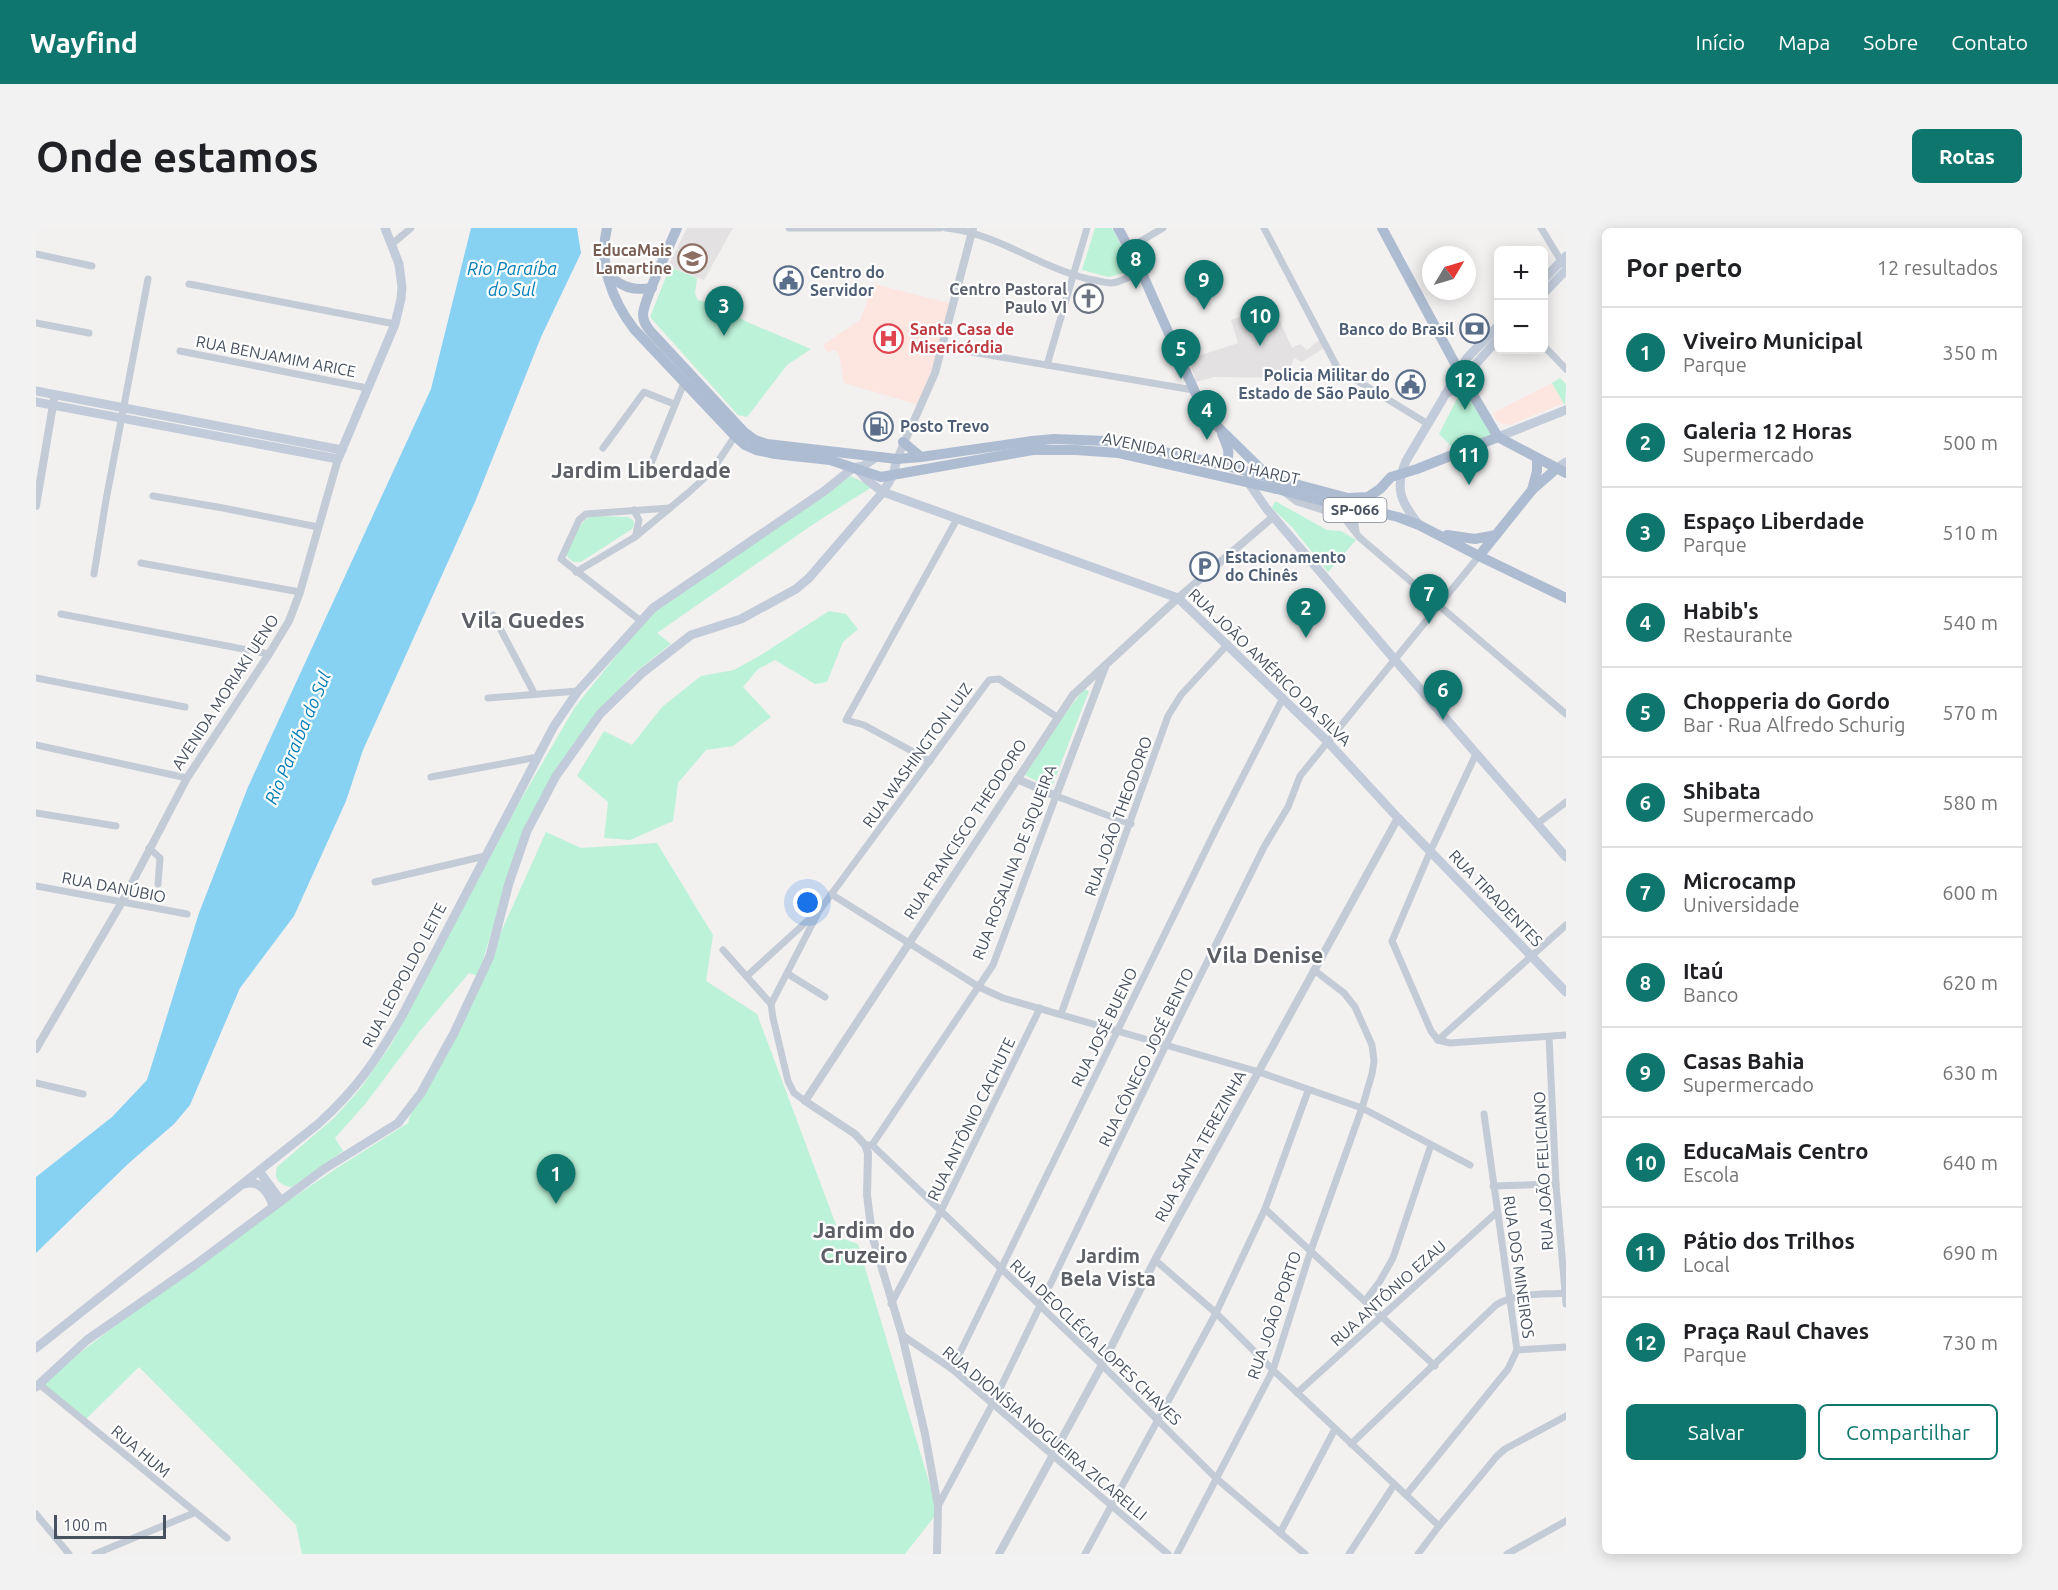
<!DOCTYPE html>
<html lang="pt">
<meta charset="utf-8">
<style>
body{margin:0;font-family:Ubuntu,sans-serif;background:#f2f2f2;color:#202124}
.controls{position:absolute;right:18px;top:18px;display:grid;overflow:hidden;border-radius:9px;box-shadow:0 3px 15px #0003}
.controls button{width:54px;height:54px;display:grid;place-items:center;padding:0;border:0;border-bottom:2px solid #e0e0e0;background:#fff;color:#202124;font:30px sans-serif}
.compass{position:absolute;left:1386px;top:18px;width:54px;height:54px;border-radius:50%;background:#fff;box-shadow:0 3px 15px #0003;rotate:52deg}
.scale{position:absolute;left:18px;bottom:15px;width:112px;box-sizing:border-box;padding-left:6px;border:3px solid #47515f;border-top:0;font-size:16px;line-height:21px;white-space:nowrap;color:#47515f;-webkit-text-stroke:4px #fff;paint-order:stroke}
.you{position:absolute;left:772px;top:675px;width:21px;height:21px;margin:-15px;border:4px solid #fff;border-radius:50%;background:#1a73e8;box-shadow:0 0 0 9px #1a73e833}
.badge{display:grid;place-items:center;width:39px;height:39px;border-radius:50%;background:#0f766e;color:#fff;font-size:20px;font-weight:700}
.pin{position:absolute;translate:-50% -50px;filter:drop-shadow(0 2px 3px #0008)}
.pin::after{content:'';position:absolute;top:32px;width:21px;height:18px;background:inherit;clip-path:polygon(0 0,100% 0,50% 100%)}
.list{margin:0;padding:0;list-style:none}
h2{display:flex;justify-content:space-between;align-items:center;height:78px;margin:0;padding:0 24px;font-size:26px}
h2 small{font-size:20px;font-weight:400;color:#757577}
.list li{display:grid;grid-template-columns:39px 1fr auto;gap:18px;align-items:center;box-sizing:border-box;height:90px;padding:0 24px;border-top:2px solid #e0e0e0}
.list b{display:block;font-size:22px;white-space:nowrap}
.list p{margin:0;font-size:20px;white-space:nowrap;color:#757577}
.list em{font-size:20px;font-style:normal;color:#757577}
.actions{display:flex;gap:12px;padding:18px 24px}
.actions a{flex:1;padding:14px 0;border:2px solid #0f766e;border-radius:9px;text-align:center;font-size:21px;color:#0f766e}
.actions .main{background:#0f766e;color:#fff}
.map{position:relative;flex:none;width:1530px;height:1326px;overflow:hidden;border-radius:9px}
header{display:flex;align-items:center;gap:36px;box-sizing:border-box;height:84px;padding:0 30px;background:#0f766e;color:#fff}
header strong{font-size:28px}
nav{display:flex;gap:33px;margin-inline-start:auto;font-size:21px}
.intro{display:flex;align-items:center;justify-content:space-between;box-sizing:border-box;height:144px;padding:0 36px}
h1{margin:0;font-size:42px}
.button{padding:15px 27px;border-radius:9px;background:#0f766e;color:#fff;font-size:21px;font-weight:700}
main{display:flex;gap:36px;padding:0 36px}
aside{flex:1;background:#fff;border-radius:9px;box-shadow:0 3px 15px #0003}
.map>svg:first-child{display:block}
</style>
<header>
<strong>Wayfind</strong>
<nav><a>Início</a><a>Mapa</a><a>Sobre</a><a>Contato</a></nav>
</header>
<div class="intro"><h1>Onde estamos</h1><a class="button">Rotas</a></div>
<main>
<div class="map">
<svg width="1530" height="1326" viewBox="0 0 1530 1326">
<rect width="100%" height="100%" fill="#f3f0f0"/>
<g fill="#e4e1e2">
<polygon points="651,0 697,0 668,52 632,38"/>
<polygon points="1237,78 1256,120 1264,116 1271,122 1283,112 1288,120 1266,134 1258,130 1251,150 1178,149 1160,154 1153,131 1202,115 1195,92"/>
</g>
<g fill="#fde5e0">
<polygon points="838,56 916,76 901,137 883,177 808,155 803,126 799,122 791,124 787,117 824,92"/>
<polygon points="1516,155 1528,175 1474,197 1466,196 1460,192 1457,185"/>
</g>
<g fill="#bcf2d7">
<polygon points="1059,0 1076,0 1098,42 1073,49 1046,42"/>
<polygon points="634,39 661,50 659,66 662,72 687,79 711,94 775,121 751,137 711,189 702,187 614,89"/>
<polygon points="1524,150 1530,156 1529,178 1516,155"/>
<polygon points="1428,162 1455,206 1421,224 1403,206 1425,163"/>
<path d="M815,248L836,259L779,295L621,405L635,416L596,447L563,485L483,614L442,748L433,745L384,803L330,875L299,910L307,923L256,959C244,957 237,952 241,939L298,890L324,861L356,815L480,580L539,479L596,408L619,381Z"/>
<polygon points="1239,273 1291,302 1305,303 1320,312 1292,344 1256,299 1236,280"/>
<path d="M557,288L592,289L597,292L598,297L596,301L545,334H538L532,330L530,325C536,314 543,291 557,288Z"/>
<polygon points="793,383 810,386 822,401 807,414 791,454 779,456 739,432 722,441 707,459 735,489 697,518 670,522 642,555 637,593 594,612 568,610 572,574 541,548 568,503 596,517 626,479 665,448 698,442 725,427"/>
<polygon points="1048,461 1053,463 1015,561 989,547 1025,491"/>
<polygon points="510,604 545,620 621,615 677,707 670,753 721,786 805,1010 822,1016 902,1284 869,1326 266,1326 260,1297 103,1139 48,1193 3,1156 172,1027 298,942 372,895 377,878 442,755"/>
</g>
<polygon fill="#87d1f2" points="435,0 541,0 545,25 505,109 439,274 327,522 310,573 258,688 204,760 154,877 138,896 93,935 0,1025 0,949 76,889 111,852 163,685 212,559 395,161"/>
<g fill="none" stroke-linecap="round" stroke-linejoin="round">
<g stroke="#c3cbd6" stroke-width="7">
<polyline points="753,0 904,0"/>
<path d="M910,0C960,5 1003,39 1052,51C1060,52 1068,55 1075,55C1086,54 1095,48 1105,43"/>
<polyline points="1228,0 1302,141 1392,196"/>
<polyline points="1505,0 1527,36"/>
<polyline points="356,16 375,0"/>
<polyline points="1093,20 1127,0"/>
<polyline points="0,26 56,38"/>
<polyline points="153,56 359,96"/>
<polyline points="0,95 53,105"/>
<polyline points="1508,118 1530,141"/>
<polyline points="906,119 1157,162"/>
<polyline points="144,123 331,160"/>
<polyline points="1011,137 1051,0"/>
<polyline points="567,220 608,164 638,176"/>
<polyline points="614,238 648,155"/>
<polyline points="1249,265 1261,274 1303,287 1309,291 1323,309 1530,486"/>
<polyline points="117,268 187,280 282,299"/>
<polyline points="598,282 603,292 600,306"/>
<polyline points="1320,282 1318,290 1320,303"/>
<polyline points="105,335 264,364"/>
<polyline points="540,344 599,309 652,265 675,244 699,208"/>
<polyline points="58,346 70,272 112,51"/>
<polyline points="25,386 233,426"/>
<polyline points="457,387 498,465"/>
<polyline points="605,393 525,331 543,292 550,286 634,280"/>
<polyline points="0,450 149,479"/>
<polyline points="452,470 542,463"/>
<polyline points="0,517 151,550"/>
<polyline points="894,533 828,497 810,492 921,291"/>
<polyline points="395,549 502,529"/>
<polyline points="0,585 80,598"/>
<polyline points="1501,596 1530,574"/>
<polyline points="113,620 124,630 122,656"/>
<polyline points="339,654 449,628"/>
<polyline points="0,658 151,686"/>
<polyline points="795,666 943,759 967,770 1223,844 1326,880 1434,937"/>
<polyline points="687,722 735,776 737,790 752,853 758,865 769,873"/>
<polyline points="752,746 789,769"/>
<polyline points="711,748 780,685"/>
<polyline points="735,776 783,683 953,452 963,451 1021,489"/>
<polyline points="1025,786 1132,488 1145,467 1192,416"/>
<polyline points="1513,809 1520,956 1530,1076"/>
<polyline points="1402,812 1395,803 1356,713 1394,624 1440,526"/>
<polyline points="1402,812 1530,697"/>
<polyline points="1402,812 1414,815 1530,807"/>
<polyline points="0,855 47,866"/>
<polyline points="832,917 836,917 957,737 1020,568 1095,596"/>
<polyline points="836,917 1066,1137 1181,1251 1269,1326"/>
<polyline points="1457,958 1520,956"/>
<polyline points="1229,981 1399,1138"/>
<polyline points="1119,1032 1180,1085 1237,1142 1403,1298"/>
<polyline points="1329,1073 1344,1053 1357,1030 1395,917"/>
<polyline points="855,1076 905,983 1004,780"/>
<polyline points="866,1107 916,1141 1132,1326"/>
<polyline points="1481,1122 1530,1119"/>
<polyline points="916,1141 1182,597 1247,470"/>
<polyline points="3,1156 191,1310"/>
<polyline points="1261,1165 1461,984"/>
<path d="M1315,1216L1460,1077C1480,1064 1507,1067 1530,1065"/>
<polyline points="1370,1267 1472,1141 1481,1122 1448,886"/>
<polyline points="902,1278 957,1175 1130,817 1228,619 1252,579 1264,548 1443,328"/>
<polyline points="0,1286 33,1326"/>
<polyline points="1244,1305 1299,1201"/>
<polyline points="59,1326 158,1285"/>
<polyline points="1049,1326 1180,1085 1229,981 1272,863"/>
<polyline points="1141,1326 1237,1142 1274,1025 1326,880 1336,846 1338,833 1336,817 1319,779 1308,765 1278,742"/>
<polyline points="1313,1326 1358,1257"/>
<polyline points="1382,1326 1403,1298 1461,1228 1469,1221 1530,1188"/>
<polyline points="1471,1326 1530,1293"/>
</g>
<g stroke="#c3cbd6" stroke-width="8">
<polyline points="861,231 899,145 937,0"/>
<polyline points="0,278 18,171"/>
<polyline points="981,551 1020,568 1069,439"/>
<polyline points="0,821 86,674 151,550 233,426 253,393 264,364 302,231"/>
<polyline points="901,1326 902,1278 889,1206 866,1107 836,1007 831,967 832,925 829,917 819,906 769,873 1037,467 1142,370 1237,289"/>
<polyline points="963,1326 1066,1137 1119,1032 1362,590"/>
</g>
<g stroke="#c2cbda" stroke-width="9">
<polyline points="1508,51 1530,28"/>
<polyline points="1508,65 1530,42"/>
<polyline points="1429,152 1439,137 1462,111"/>
<polyline points="0,163 306,222"/>
<polyline points="1409,166 1431,156"/>
<polyline points="0,174 302,231 359,96 365,71 366,59 363,36 349,0"/>
<polyline points="1462,209 1530,182"/>
<polyline points="1521,240 1530,234"/>
<polyline points="823,243 831,252 847,264 1142,370 1291,513 1362,590 1530,764"/>
<polyline points="1210,251 1230,280 1359,432 1530,629"/>
<path d="M1383,297C1365,274 1358,261 1370,233L1431,130L1462,98"/>
<polyline points="223,943 245,973"/>
<path d="M208,956C223,951 233,964 237,978"/>
<path d="M0,1120L282,896C321,861 341,831 367,786L518,498L542,463L617,380L787,264L817,240L827,238L839,230"/>
<polyline points="0,1159 51,1112 159,1037 288,941 362,895 385,865 418,805 454,728 473,655 491,603 520,548 564,486 605,446 655,407 705,391 760,361 773,350 847,264 857,247 861,231"/>
</g>
<g stroke="#aebcd1" stroke-width="10">
<path d="M571,0C562,36 576,72 598,101L699,208L709,217L720,222L739,226L794,232L845,249L997,222H1040L1083,225L1241,261L1320,282L1341,284L1362,289L1383,297L1443,328L1530,370"/>
<path d="M641,0C634,17 607,73 607,87C607,94 611,99 615,104L708,204L719,212L731,216L861,231L885,229L996,213L1018,211L1071,213L1100,218L1187,237L1312,270L1332,269L1344,261L1355,249L1381,241L1462,209"/>
<polyline points="1082,0 1105,43 1163,173 1181,198 1232,248"/>
<polyline points="1346,0 1423,143 1462,209"/>
<path d="M571,47C588,59 595,63 616,60"/>
<path d="M1186,206C1191,218 1197,227 1187,237"/>
<polyline points="1462,209 1530,245"/>
<polyline points="867,214 885,229"/>
<polyline points="1496,262 1501,243 1501,230"/>
<polyline points="1411,307 1439,311 1460,307"/>
<polyline points="1443,328 1496,262 1521,240"/>
</g>
</g>
<defs>
<symbol id="school-ring" viewBox="-11 -11 22 22"><circle r="9.5" fill="#fff" stroke="#8d6e63" stroke-width="1.5"/><path d="M0-5L7-2L0 1L-7-2ZM-4 1L0 2.5L4 1V4Q0 6-4 4Z" fill="#8d6e63"/></symbol>
<symbol id="civic-ring" viewBox="-11 -11 22 22"><circle r="9.5" fill="#fff" stroke="#5c6f8a" stroke-width="1.5"/><path d="M-.6-6.5H3V-4.5H.6V-3L4-1V1h2V6H-6V1h2V-1L-.6-3ZM-1.2 2.5V6h2.4V2.5Z" fill="#5c6f8a"/></symbol>
<symbol id="church-ring" viewBox="-11 -11 22 22"><circle r="9.5" fill="#fff" stroke="#6b7280" stroke-width="1.5"/><path d="M-1.2-6h2.4v3.5h3.3v2.4h-3.3V6h-2.4V-.1h-3.3v-2.4h3.3Z" fill="#6b7280"/></symbol>
<symbol id="bank-ring" viewBox="-11 -11 22 22"><circle r="9.5" fill="#fff" stroke="#5c6f8a" stroke-width="1.5"/><path d="M-6-4H6V4H-6ZM0-2.3a2.3 2.3 0 1 0 0 4.6a2.3 2.3 0 1 0 0-4.6Z" fill="#5c6f8a"/></symbol>
<symbol id="hospital-ring" viewBox="-11 -11 22 22"><circle r="9.5" fill="#fff" stroke="#e0444e" stroke-width="1.5"/><path d="M-5-5h3v3.5h4V-5h3V5h-3V1.5h-4V5h-3Z" fill="#e0444e"/></symbol>
<symbol id="fuel-ring" viewBox="-11 -11 22 22"><circle r="9.5" fill="#fff" stroke="#5c6f8a" stroke-width="1.5"/><path d="M-5.5-6h7V0h2V4h1.3V-2.5L3-4.5l.8-.8L6-3V5H2.5V1h-1V6h-7ZM-4.2-4.7v3.2H.2V-4.7Z" fill="#5c6f8a"/></symbol>
<symbol id="parking-ring" viewBox="-11 -11 22 22"><circle r="9.5" fill="#fff" stroke="#5c6f8a" stroke-width="1.5"/><path d="M-3.5-5.5H1a3.5 3.5 0 0 1 0 7H-1V5.5H-3.5ZM-1-3.4V-.6H.8a1.4 1.4 0 0 0 0-2.8Z" fill="#5c6f8a"/></symbol>
</defs>
<g fill-rule="evenodd">
<use href="#school-ring" x="640" y="14" width="33" height="33"/>
<use href="#civic-ring" x="736" y="36" width="33" height="33"/>
<use href="#church-ring" x="1036" y="54" width="33" height="33"/>
<use href="#bank-ring" x="1422" y="84" width="33" height="33"/>
<use href="#hospital-ring" x="836" y="94" width="33" height="33"/>
<use href="#civic-ring" x="1358" y="140" width="33" height="33"/>
<use href="#fuel-ring" x="826" y="182" width="33" height="33"/>
<use href="#parking-ring" x="1152" y="322" width="33" height="33"/>
</g>
<g text-anchor="middle" stroke-width="4.5" stroke-linejoin="round" paint-order="stroke">
<rect fill="#fff" stroke="#7e858f" stroke-width="1.5" x="1287.5" y="270" width="63" height="24" rx="4.5"/>
<g font-size="15" font-weight="bold" fill="#47515f">
<text x="1319" y="287">SP-066</text>
</g>
<g font-size="16" font-weight="bold" fill="#785e54" stroke="#fff" text-anchor="end">
<text x="636" y="28">EducaMais<tspan x="636" dy="18">Lamartine</tspan></text>
</g>
<g font-size="16" font-weight="bold" fill="#4e5e75" stroke="#fff" text-anchor="start">
<text x="774" y="50">Centro do<tspan x="774" dy="18">Servidor</tspan></text>
<text x="1418" y="107" text-anchor="end">Banco do Brasil</text>
<text x="1354" y="153" text-anchor="end">Policia Militar do<tspan x="1354" dy="18">Estado de São Paulo</tspan></text>
<text x="864" y="204">Posto Trevo</text>
<text x="1189" y="335">Estacionamento<tspan x="1189" dy="18">do Chinês</tspan></text>
</g>
<g font-size="16" font-weight="bold" fill="#5b616d" stroke="#fff" text-anchor="end">
<text x="1031" y="67">Centro Pastoral<tspan x="1031" dy="18">Paulo VI</tspan></text>
</g>
<g font-size="16" font-weight="bold" fill="#be3a42" stroke="#fff" text-anchor="start">
<text x="874" y="107">Santa Casa de<tspan x="874" dy="18">Misericórdia</tspan></text>
</g>
<g font-size="16" fill="#47515f" stroke="#fff">
<text transform="translate(240 128) rotate(11)" y="6">RUA BENJAMIM ARICE</text>
<text transform="translate(1165 230) rotate(12)" y="6">AVENIDA ORLANDO HARDT</text>
<text transform="translate(1234 439) rotate(44)" y="6">RUA JOÃO AMÉRICO DA SILVA</text>
<text transform="translate(189 464) rotate(-57)" y="6">AVENIDA MORIAKI UENO</text>
<text transform="translate(881 527) rotate(-54)" y="6">RUA WASHINGTON LUIZ</text>
<text transform="translate(1082 588) rotate(-70)" y="6">RUA JOÃO THEODORO</text>
<text transform="translate(929 601) rotate(-57)" y="6">RUA FRANCISCO THEODORO</text>
<text transform="translate(978 634) rotate(-69)" y="6">RUA ROSALINA DE SIQUEIRA</text>
<text transform="translate(78 659) rotate(11)" y="6">RUA DANÚBIO</text>
<text transform="translate(1460 670) rotate(46)" y="6">RUA TIRADENTES</text>
<text transform="translate(368 747) rotate(-62)" y="6">RUA LEOPOLDO LEITE</text>
<text transform="translate(1068 799) rotate(-64)" y="6">RUA JOSÉ BUENO</text>
<text transform="translate(1110 829) rotate(-64)" y="6">RUA CÔNEGO JOSÉ BENTO</text>
<text transform="translate(935 891) rotate(-64)" y="6">RUA ANTÔNIO CACHUTE</text>
<text transform="translate(1164 918) rotate(-61)" y="6">RUA SANTA TEREZINHA</text>
<text transform="translate(1507 943) rotate(-93)" y="6">RUA JOÃO FELICIANO</text>
<text transform="translate(1483 1039) rotate(82)" y="6">RUA DOS MINEIROS</text>
<text transform="translate(1352 1065) rotate(-42)" y="6">RUA ANTÔNIO EZAU</text>
<text transform="translate(1238 1087) rotate(-71)" y="6">RUA JOÃO PORTO</text>
<text transform="translate(1060 1114) rotate(44)" y="6">RUA DEOCLÉCIA LOPES CHAVES</text>
<text transform="translate(1009 1205) rotate(40)" y="6">RUA DIONÍSIA NOGUEIRA ZICARELLI</text>
<text transform="translate(105 1223) rotate(40)" y="6">RUA HUM</text>
</g>
<g font-size="18" font-style="italic" fill="#037eb6" stroke="#fff">
<text x="476" y="47">Rio Paraíba<tspan x="476" dy="21">do Sul</tspan></text>
<text transform="translate(262 510) rotate(-67)" y="6">Rio Paraíba do Sul</text>
</g>
<g font-size="20" font-weight="bold" fill="#5c5f66" stroke="#fff">
<text x="1072" y="1035">Jardim<tspan x="1072" dy="23">Bela Vista</tspan></text>
</g>
<g font-size="22" font-weight="bold" fill="#5c5f66" stroke="#fff">
<text x="605" y="250">Jardim Liberdade</text>
<text x="487" y="400">Vila Guedes</text>
<text x="1229" y="735">Vila Denise</text>
<text x="828" y="1010">Jardim do<tspan x="828" dy="25">Cruzeiro</tspan></text>
</g>
</g>
</svg>
<div class="controls">
<button>+</button>
<button>−</button>
</div>
<svg class="compass" viewBox="-18 -18 36 36"><path d="M0-13l5 13h-10z" fill="#e53935"/><path d="M0 13l5-13h-10z" fill="#757577"/></svg>
<div class="scale">100 m</div>
<div class="you"></div>
<div class="pin badge" style="left:520px;top:976px">1</div>
<div class="pin badge" style="left:1270px;top:410px">2</div>
<div class="pin badge" style="left:688px;top:108px">3</div>
<div class="pin badge" style="left:1171px;top:212px">4</div>
<div class="pin badge" style="left:1145px;top:151px">5</div>
<div class="pin badge" style="left:1407px;top:492px">6</div>
<div class="pin badge" style="left:1393px;top:396px">7</div>
<div class="pin badge" style="left:1100px;top:61px">8</div>
<div class="pin badge" style="left:1168px;top:82px">9</div>
<div class="pin badge" style="left:1224px;top:118px">10</div>
<div class="pin badge" style="left:1433px;top:257px">11</div>
<div class="pin badge" style="left:1429px;top:182px">12</div>
</div>
<aside>
<h2>Por perto<small>12 resultados</small></h2>
<ul class="list">
<li><span class="badge">1</span><div><b>Viveiro Municipal</b><p>Parque</p></div><em>350 m</em></li>
<li><span class="badge">2</span><div><b>Galeria 12 Horas</b><p>Supermercado</p></div><em>500 m</em></li>
<li><span class="badge">3</span><div><b>Espaço Liberdade</b><p>Parque</p></div><em>510 m</em></li>
<li><span class="badge">4</span><div><b>Habib's</b><p>Restaurante</p></div><em>540 m</em></li>
<li><span class="badge">5</span><div><b>Chopperia do Gordo</b><p>Bar · Rua Alfredo Schurig</p></div><em>570 m</em></li>
<li><span class="badge">6</span><div><b>Shibata</b><p>Supermercado</p></div><em>580 m</em></li>
<li><span class="badge">7</span><div><b>Microcamp</b><p>Universidade</p></div><em>600 m</em></li>
<li><span class="badge">8</span><div><b>Itaú</b><p>Banco</p></div><em>620 m</em></li>
<li><span class="badge">9</span><div><b>Casas Bahia</b><p>Supermercado</p></div><em>630 m</em></li>
<li><span class="badge">10</span><div><b>EducaMais Centro</b><p>Escola</p></div><em>640 m</em></li>
<li><span class="badge">11</span><div><b>Pátio dos Trilhos</b><p>Local</p></div><em>690 m</em></li>
<li><span class="badge">12</span><div><b>Praça Raul Chaves</b><p>Parque</p></div><em>730 m</em></li>
</ul>
<div class="actions"><a class="main">Salvar</a><a>Compartilhar</a></div>
</aside>
</main>
